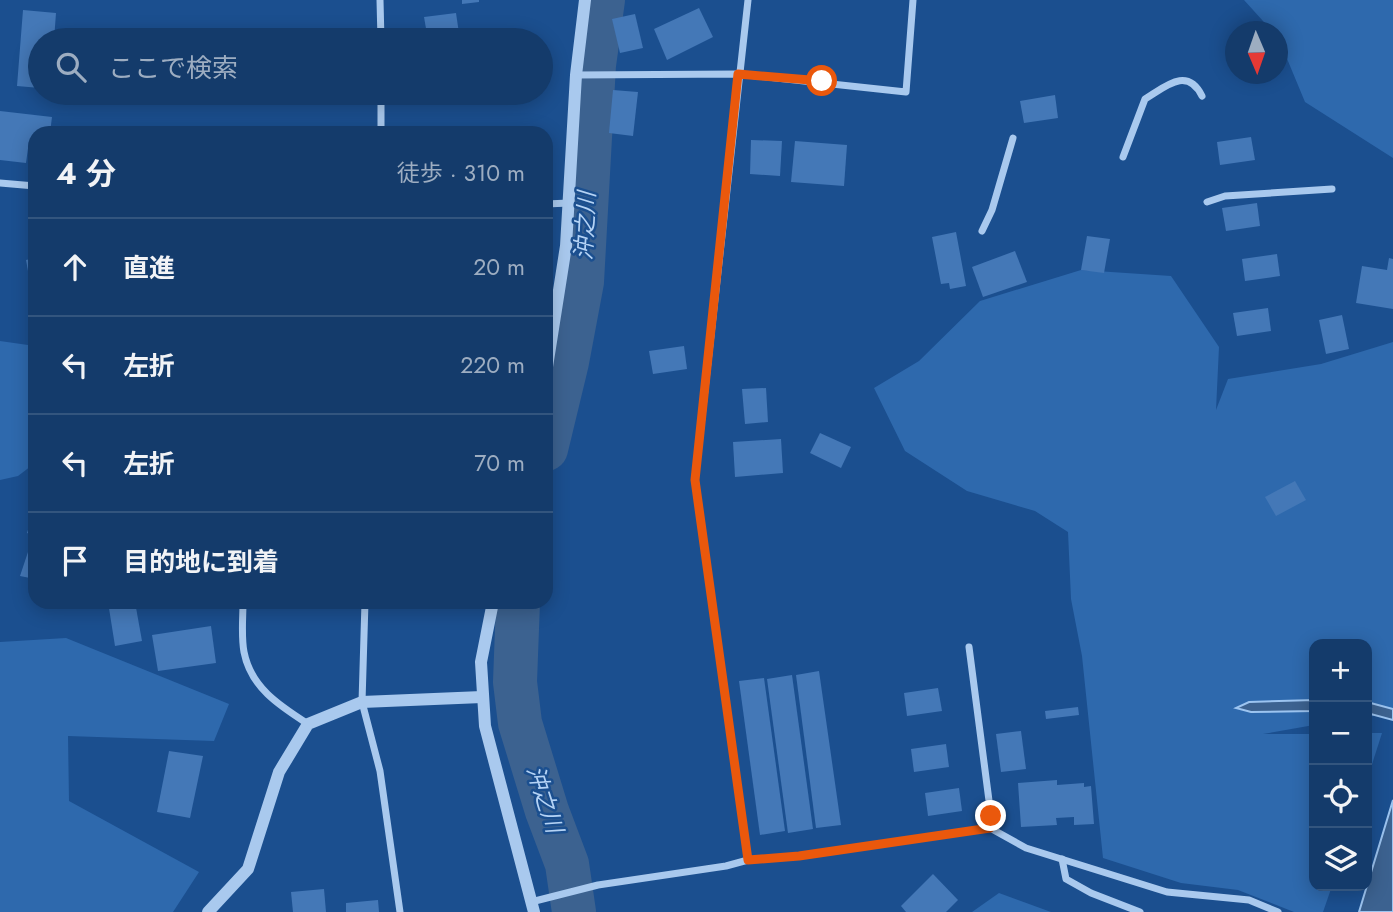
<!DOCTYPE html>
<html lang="ja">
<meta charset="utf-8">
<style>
body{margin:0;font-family:Jost,"Noto Sans JP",sans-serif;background:#214673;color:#f1f3f6}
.controls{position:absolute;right:21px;bottom:21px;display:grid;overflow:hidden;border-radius:14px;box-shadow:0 4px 18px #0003}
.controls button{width:63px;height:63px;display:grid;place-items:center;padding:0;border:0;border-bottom:2px solid #33557e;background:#143b6b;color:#f1f3f6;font:35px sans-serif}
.compass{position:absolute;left:1225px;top:21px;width:63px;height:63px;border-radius:50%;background:#143b6b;box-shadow:0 4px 18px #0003;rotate:178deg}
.stop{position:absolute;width:21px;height:21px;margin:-16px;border:5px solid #ea580c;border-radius:50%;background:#fff}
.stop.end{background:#ea580c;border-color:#fff;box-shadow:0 2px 7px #0008}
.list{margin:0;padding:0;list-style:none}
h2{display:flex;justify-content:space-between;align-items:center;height:91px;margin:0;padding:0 28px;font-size:30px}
h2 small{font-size:23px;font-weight:400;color:#9dadc1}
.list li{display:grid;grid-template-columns:46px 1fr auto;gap:21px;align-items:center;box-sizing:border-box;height:98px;padding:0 28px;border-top:2px solid #33557e}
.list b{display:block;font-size:26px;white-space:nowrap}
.list em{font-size:23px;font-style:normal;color:#9dadc1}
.icon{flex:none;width:38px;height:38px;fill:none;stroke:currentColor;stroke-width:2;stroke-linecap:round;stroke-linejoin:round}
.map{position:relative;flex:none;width:1393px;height:912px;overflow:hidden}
.search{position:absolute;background:#143b6b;box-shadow:0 4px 18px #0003;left:28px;top:28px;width:525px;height:77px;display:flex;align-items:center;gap:18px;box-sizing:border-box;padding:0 24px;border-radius:38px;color:#9dadc1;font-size:26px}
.panel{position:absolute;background:#143b6b;box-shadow:0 4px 18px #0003;left:28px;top:126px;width:525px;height:483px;border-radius:21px}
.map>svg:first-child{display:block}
</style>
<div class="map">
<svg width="1393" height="912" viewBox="0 0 1393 912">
<rect width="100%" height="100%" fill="#1b4f8f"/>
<g fill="#2e69ad">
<polygon points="1244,0 1393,0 1393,158 1305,102 1278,37 1278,32 1272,31"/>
<polygon points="1081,270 1171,276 1219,347 1216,410 1228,379 1321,364 1393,342 1393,713 1367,717 1367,644 1314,644 1314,725 1263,734 1314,734 1314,886 1332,886 1323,912 1294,912 1238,890 1181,883 1103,858 1082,656 1071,599 1068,532 1035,511 967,491 905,451 874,388 919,361 980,301"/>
<polygon points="0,341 35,346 35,463 18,476 0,480"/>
<polygon points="66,638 229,704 214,741 68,736 69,801 199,872 173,912 0,912 0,642"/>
<polygon points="1367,733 1382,733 1367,780"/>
<polygon points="999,893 1051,912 972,912"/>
</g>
<g fill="#3c6290" stroke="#9cc4f0" stroke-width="2">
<polygon points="1314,700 1314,711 1251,712 1236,708 1249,702"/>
<polygon points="1367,702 1393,709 1393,720 1367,713"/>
<polygon points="1393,800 1393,912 1359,912"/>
</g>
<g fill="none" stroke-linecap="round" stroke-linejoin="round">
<g stroke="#3c6290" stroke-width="44">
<polyline points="546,449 567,362 582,282 594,65 603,0"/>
<polyline points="518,602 515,682 520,723 547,811 567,864 574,912"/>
</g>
</g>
<g fill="#4478b7">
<polygon points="462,0 479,0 479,2 462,4"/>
<polygon points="699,8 713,37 667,60 654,29"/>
<polygon points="23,10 56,13 54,40 40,40 40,88 17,86"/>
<polygon points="456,13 460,40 428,40 424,17"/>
<polygon points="635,14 643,48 620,53 612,19"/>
<polygon points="613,90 638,92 633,136 609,133"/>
<polygon points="1055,95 1058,118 1024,123 1020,101"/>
<polygon points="0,111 52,117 50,133 35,133 35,142 29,141 26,163 0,160"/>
<polygon points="1251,137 1255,160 1220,165 1217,142"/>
<polygon points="751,140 782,141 780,176 750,174"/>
<polygon points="795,141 847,145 844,186 791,182"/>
<polygon points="1257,203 1260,226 1226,231 1222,208"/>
<polygon points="956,232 966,286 950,289 949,283 941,284 932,237"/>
<polygon points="1087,236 1110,239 1104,273 1081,270"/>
<polygon points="1015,251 1027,282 983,297 972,267"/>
<polygon points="1277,254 1280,276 1245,281 1242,259"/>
<polygon points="35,258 35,304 34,304 26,260"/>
<polygon points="1389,258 1393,259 1393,309 1356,303 1362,266 1387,270"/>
<polygon points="1268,308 1271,331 1237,336 1233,313"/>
<polygon points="1342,315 1349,349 1326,354 1319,320"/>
<polygon points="684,346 687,369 653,374 649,351"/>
<polygon points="766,388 768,422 745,424 742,389"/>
<polygon points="820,433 851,447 841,468 810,453"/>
<polygon points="781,439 783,473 735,477 733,442"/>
<polygon points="1295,481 1306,500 1276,516 1265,497"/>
<polygon points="34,510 35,510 35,536 27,533"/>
<polygon points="31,543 35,544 35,579 20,576"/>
<polygon points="108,602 135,602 142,641 115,646"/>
<polygon points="211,626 216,663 158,671 152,635"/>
<polygon points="819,671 841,825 816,828 796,675"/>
<polygon points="792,675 813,829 788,833 767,679"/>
<polygon points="764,678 785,831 760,835 739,681"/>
<polygon points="938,688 942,711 907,716 904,693"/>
<polygon points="1078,707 1079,715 1046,719 1045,711"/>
<polygon points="1021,731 1026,769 1001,772 996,734"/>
<polygon points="946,744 949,767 914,772 911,749"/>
<polygon points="169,751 203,756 190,818 157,812"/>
<polygon points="1057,780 1057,785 1084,783 1084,787 1091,786 1094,824 1074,825 1074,817 1056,818 1057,825 1021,827 1018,783"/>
<polygon points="959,788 962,811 928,816 925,793"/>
<polygon points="933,874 958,900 946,912 906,912 901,906"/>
<polygon points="324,889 326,912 293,912 291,892"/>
<polygon points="378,900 379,912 346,912 346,903"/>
</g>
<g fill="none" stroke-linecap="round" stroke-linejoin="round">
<g stroke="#a9c9ee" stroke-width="7">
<polyline points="380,0 381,40"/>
<polyline points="748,0 695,480 748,860"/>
<polyline points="576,75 738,74 906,92 913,0"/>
<polyline points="381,93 381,133"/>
<path d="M1123,157L1145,99C1165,87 1187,66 1202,96"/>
<polyline points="0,183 35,186"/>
<polyline points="1207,202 1225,196 1332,189"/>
<polyline points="546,204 569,203"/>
<polyline points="982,231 992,210 1013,138"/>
<path d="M243,602C243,618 241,636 244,652C251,688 280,706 308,724"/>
<polyline points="365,602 362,702 380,771 400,912"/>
<polyline points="969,647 991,816 990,828"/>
<polyline points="1062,859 1066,879 1091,893 1140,912"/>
<polyline points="531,902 598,885 726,866 748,860 799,856 990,828 1026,848 1167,892 1249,900 1278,912"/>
</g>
<g stroke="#a9c9ee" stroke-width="12">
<polyline points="546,373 566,246 576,75 585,0"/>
<polyline points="493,602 481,662 485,726 534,912"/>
<polyline points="208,912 248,869 279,772 308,724 362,702 482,697"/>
</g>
</g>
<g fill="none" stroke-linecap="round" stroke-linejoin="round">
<polyline stroke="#ea580c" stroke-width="9" points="822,81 738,74 695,480 748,860 799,856 990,828 991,816"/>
</g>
<g text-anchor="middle" stroke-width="5" stroke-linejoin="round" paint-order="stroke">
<g font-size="23" font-style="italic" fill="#b5d3f5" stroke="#1b4f8f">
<text transform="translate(585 226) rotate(-87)" y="8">沖之川</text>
<text transform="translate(545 799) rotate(72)" y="8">沖之川</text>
</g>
</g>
</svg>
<div class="controls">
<button>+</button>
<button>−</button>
<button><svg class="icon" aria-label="locate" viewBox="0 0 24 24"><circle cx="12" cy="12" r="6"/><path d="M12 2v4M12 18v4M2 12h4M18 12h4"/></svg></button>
<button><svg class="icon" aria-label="layers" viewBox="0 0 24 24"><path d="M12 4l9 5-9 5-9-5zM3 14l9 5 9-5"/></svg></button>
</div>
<svg class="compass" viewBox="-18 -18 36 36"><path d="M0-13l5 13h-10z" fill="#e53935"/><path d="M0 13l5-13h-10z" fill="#9dadc1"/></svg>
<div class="stop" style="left:822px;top:81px"></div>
<div class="stop end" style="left:991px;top:816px"></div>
<div class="search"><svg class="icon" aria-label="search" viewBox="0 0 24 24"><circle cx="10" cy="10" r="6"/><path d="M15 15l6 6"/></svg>ここで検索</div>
<section class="panel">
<h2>4 分<small>徒歩 · 310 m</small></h2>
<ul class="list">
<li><svg class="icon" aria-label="ahead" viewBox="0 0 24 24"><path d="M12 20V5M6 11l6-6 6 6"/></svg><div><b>直進</b></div><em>20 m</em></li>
<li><svg class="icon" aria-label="left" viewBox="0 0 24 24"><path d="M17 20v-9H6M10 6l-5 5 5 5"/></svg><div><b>左折</b></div><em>220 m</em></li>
<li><svg class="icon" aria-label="left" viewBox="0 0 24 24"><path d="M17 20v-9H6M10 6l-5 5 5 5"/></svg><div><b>左折</b></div><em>70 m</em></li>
<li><svg class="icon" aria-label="arrive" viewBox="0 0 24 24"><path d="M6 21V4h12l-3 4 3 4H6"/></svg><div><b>目的地に到着</b></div></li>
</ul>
</section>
</div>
